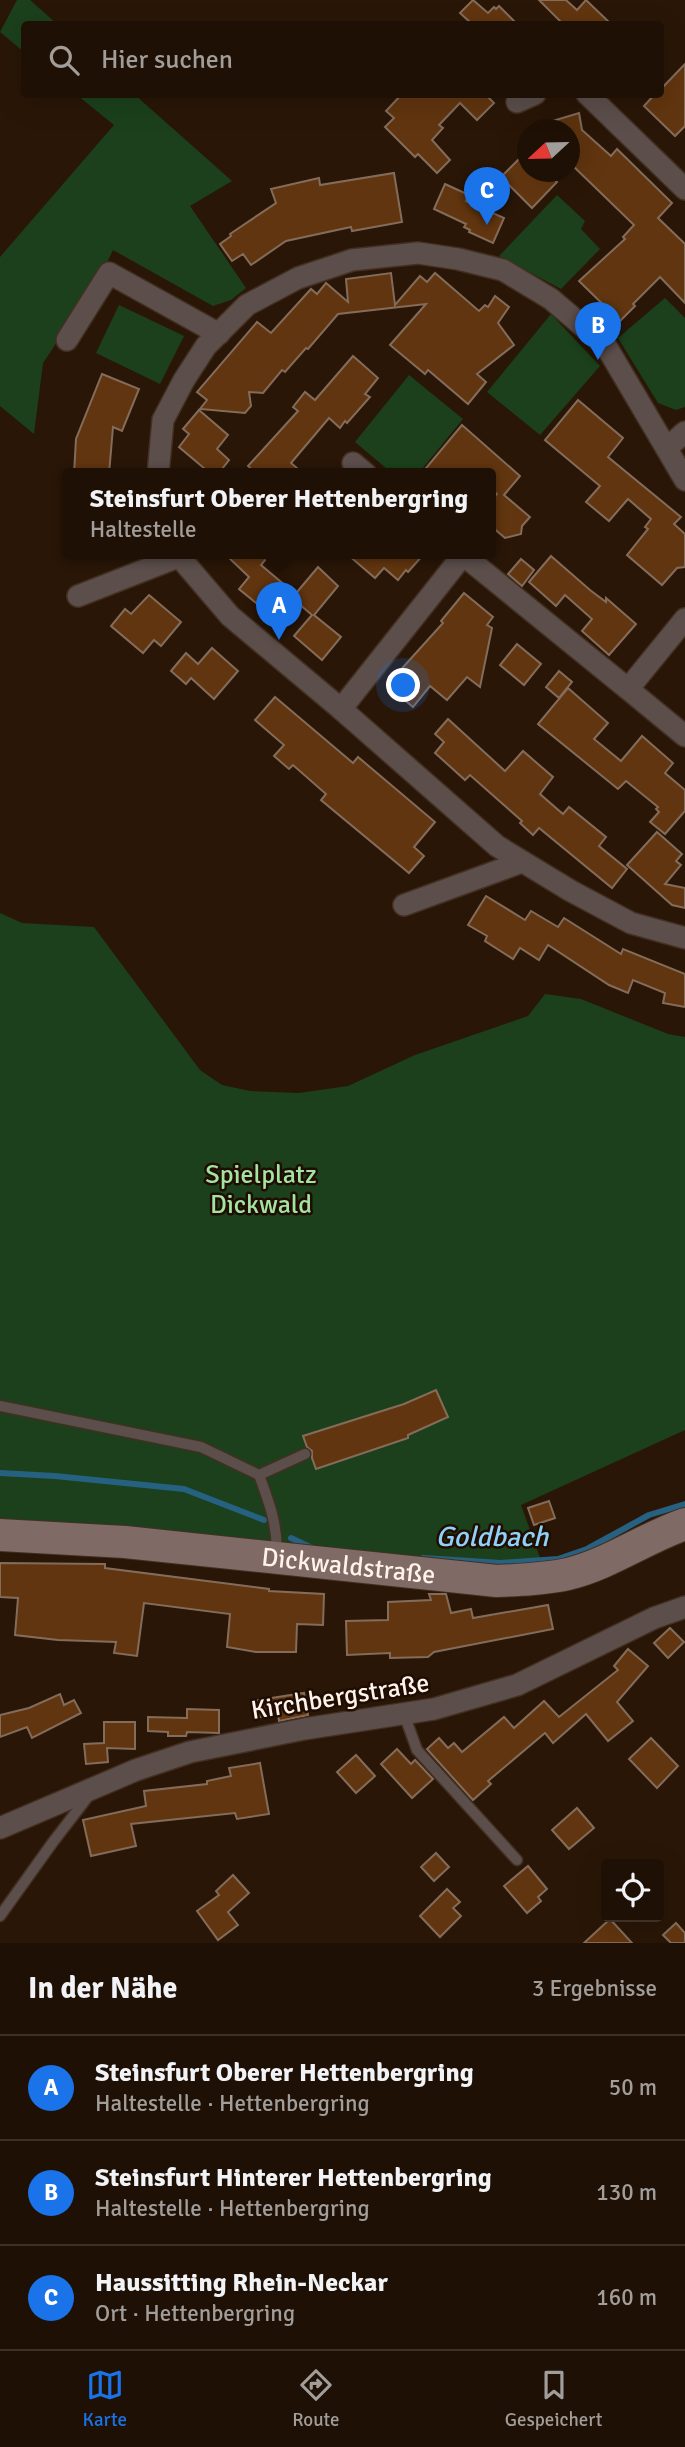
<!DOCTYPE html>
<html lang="de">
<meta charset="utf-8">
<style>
body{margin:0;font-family:Signika,sans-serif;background:#2c1e13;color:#f1f3f6}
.controls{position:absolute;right:21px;bottom:21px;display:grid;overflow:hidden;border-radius:7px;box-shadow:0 7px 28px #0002}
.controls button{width:63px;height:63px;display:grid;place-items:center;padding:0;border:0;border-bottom:2px solid #3c3027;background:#1f1005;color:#f1f3f6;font:35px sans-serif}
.compass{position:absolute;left:517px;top:119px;width:63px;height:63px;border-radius:50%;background:#1f1005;box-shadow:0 7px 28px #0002;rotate:248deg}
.you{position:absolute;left:404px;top:686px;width:24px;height:24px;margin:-18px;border:5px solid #fff;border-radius:50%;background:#1a73e8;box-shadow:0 0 0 10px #1a73e833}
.badge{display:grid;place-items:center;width:46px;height:46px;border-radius:50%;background:#1a73e8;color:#fff;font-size:23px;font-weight:700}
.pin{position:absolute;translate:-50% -58px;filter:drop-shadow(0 2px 4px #0008)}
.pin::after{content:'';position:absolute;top:37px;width:24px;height:21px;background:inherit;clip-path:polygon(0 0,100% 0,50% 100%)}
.popup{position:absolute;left:62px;top:468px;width:434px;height:91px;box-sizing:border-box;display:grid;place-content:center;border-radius:7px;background:#1f1005;filter:drop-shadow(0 2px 5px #0005);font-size:23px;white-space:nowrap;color:#a19d9a}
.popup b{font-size:26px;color:#f1f3f6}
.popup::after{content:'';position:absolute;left:50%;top:100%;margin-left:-14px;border:14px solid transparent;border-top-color:#1f1005}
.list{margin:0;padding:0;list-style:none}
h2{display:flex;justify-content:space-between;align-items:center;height:91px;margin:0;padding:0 28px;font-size:30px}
h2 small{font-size:23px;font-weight:400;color:#a19d9a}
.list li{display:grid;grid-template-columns:46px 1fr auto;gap:21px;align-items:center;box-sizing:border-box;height:105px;padding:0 28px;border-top:2px solid #3c3027}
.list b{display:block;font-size:26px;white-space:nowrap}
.list p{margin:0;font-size:23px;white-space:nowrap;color:#a19d9a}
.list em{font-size:23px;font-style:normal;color:#a19d9a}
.icon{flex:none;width:38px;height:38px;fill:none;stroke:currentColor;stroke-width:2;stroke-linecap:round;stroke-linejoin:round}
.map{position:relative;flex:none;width:685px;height:1943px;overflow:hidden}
.search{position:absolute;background:#1f1005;box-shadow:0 7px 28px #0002;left:21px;right:21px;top:21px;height:77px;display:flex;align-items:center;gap:18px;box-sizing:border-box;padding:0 24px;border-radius:7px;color:#a19d9a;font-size:26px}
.sheet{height:406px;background:#1f1005}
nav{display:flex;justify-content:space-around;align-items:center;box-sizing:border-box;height:98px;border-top:2px solid #3c3027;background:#1f1005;font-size:19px;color:#a19d9a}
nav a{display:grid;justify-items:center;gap:4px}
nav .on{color:#1a73e8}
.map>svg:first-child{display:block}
</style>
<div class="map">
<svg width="685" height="1943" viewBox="0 0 685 1943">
<rect width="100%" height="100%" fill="#291607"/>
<g fill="#1b401b">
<polygon points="17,0 30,0 57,24 24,24 24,52 0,32"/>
<polygon points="77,95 135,95 232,181 190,206 246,288 231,300 213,306 113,250 99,279 43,363 34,434 0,406 0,257 114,125"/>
<polygon points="557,195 585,221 581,229 600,249 561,289 499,256"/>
<polygon points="665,298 685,318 685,407 676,410 658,403 618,338"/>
<polygon points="119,305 184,336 160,384 96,353"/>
<polygon points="551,314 600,366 540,435 487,392"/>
<polygon points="409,375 463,419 418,474 393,474 355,442"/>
<polygon points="0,913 22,923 94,927 200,1070 222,1085 250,1091 299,1093 348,1086 415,1055 528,1016 545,994 581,999 668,1034 685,1037 685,1430 521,1505 543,1566 489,1569 0,1524"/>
</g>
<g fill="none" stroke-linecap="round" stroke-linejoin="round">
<g stroke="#266181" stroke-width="6">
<polyline points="0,1473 55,1476 184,1489 264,1520"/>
<polyline points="291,1538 312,1548"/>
<polyline points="423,1558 501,1563 558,1559 587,1549 649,1515 685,1504"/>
</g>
</g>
<g fill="#61350f" stroke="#846c5b" stroke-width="2">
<polygon points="473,0 488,13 494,7 496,9 499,6 517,24 472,24 460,13"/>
<polygon points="539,0 566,0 577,10 586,0 611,24 563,24"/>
<polygon points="685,64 685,126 675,136 644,106 655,94 661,94 661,89"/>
<polygon points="402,94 485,94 494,103 477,120 460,103 439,125 443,128 432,140 450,160 437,173 418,154 415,157 385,127 394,118 386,111"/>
<polygon points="579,113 582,130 611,156 617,149 672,203 658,218 685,244 685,303 660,277 633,304 635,306 620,321 579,281 625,239 623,237 634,225 570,163 570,130 537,130 536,126"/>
<polygon points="528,150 528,172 546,172 557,182 532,208 501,177"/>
<polygon points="394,173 402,222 352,231 351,227 286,241 251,265 243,254 232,261 220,244 231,236 230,234 276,203 271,189 319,178 320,185"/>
<polygon points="445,184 469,195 466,201 504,218 493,243 469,232 470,230 464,227 466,224 434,209"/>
<polygon points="391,273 395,305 420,276 427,282 435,273 479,311 485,305 488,307 495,296 509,307 498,323 514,345 477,374 486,382 468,404 428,370 425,374 390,345 426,304 338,314 308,349 306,348 285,372 282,370 263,393 249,392 251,406 245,413 200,409 207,400 197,392 257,322 271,333 311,289 317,294 326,283 348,302 346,279"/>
<polygon points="353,356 378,378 365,394 370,397 347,423 345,421 340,428 329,418 291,463 304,474 257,474 248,466 298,411 293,407 305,392 315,400"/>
<polygon points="102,374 139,389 122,431 113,427 109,474 74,474 76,439"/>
<polygon points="578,400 623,438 608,457 681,517 674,524 685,534 685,567 677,568 662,585 627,555 648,529 645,527 651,519 628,499 609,521 586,502 600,486 545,440"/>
<polygon points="199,410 228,435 217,449 229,460 218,474 211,474 179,447 189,434 183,429"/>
<polygon points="462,425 520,476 504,495 530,517 522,526 521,534 505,538 491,526 491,502 497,494 491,489 491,474 421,474"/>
<polygon points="225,554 270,554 261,565 287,587 267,612 239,589 249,577"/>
<polygon points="347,554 424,554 408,572 406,570 398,580 384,568 375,578"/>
<polygon points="551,556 590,590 606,602 606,598 636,624 609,655 582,631 592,619 565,595 556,606 529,582"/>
<polygon points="521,559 534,570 522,586 508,574"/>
<polygon points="318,567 338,586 314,615 341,637 322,660 294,636 312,615 292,598"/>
<polygon points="464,593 493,617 487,625 492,628 480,687 467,677 447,700 430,686 413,707 387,685 443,623 441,621"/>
<polygon points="149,595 181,622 161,646 154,640 143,653 111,626 125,609 131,614"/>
<polygon points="517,644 541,664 524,685 500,665"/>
<polygon points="212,648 238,671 214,699 191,678 186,684 171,671 186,653 198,664"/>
<polygon points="559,671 572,682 559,698 546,687"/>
<polygon points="568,688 608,723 594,739 621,761 642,736 673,763 665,773 685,790 685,811 665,834 650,822 659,812 656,809 658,807 626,781 618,789 538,724"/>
<polygon points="275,697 353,763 358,757 435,822 414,847 424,856 409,873 321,800 326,794 293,765 289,769 274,756 284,745 255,720"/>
<polygon points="448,719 505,771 523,751 553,777 540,794 563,814 569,807 606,837 599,846 627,869 612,888 539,828 533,835 520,823 522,821 470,775 465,780 435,753 444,742 435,734"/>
<polygon points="657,832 682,854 676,861 681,865 665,884 685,888 685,908 672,905 627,865"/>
<polygon points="486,896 525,920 531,911 558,927 564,918 621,954 623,949 685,974 685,1007 663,1003 665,993 633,980 628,993 609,985 548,945 539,960 520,948 513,959 485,941 487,936 468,925"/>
<polygon points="436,1390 448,1417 408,1435 408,1438 316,1469 312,1458 312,1451 307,1447 303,1436 404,1404"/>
<polygon points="549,1501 555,1518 534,1525 528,1508"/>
<polygon points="0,1563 105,1564 105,1568 269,1589 269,1591 324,1594 323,1625 297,1624 296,1652 256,1652 227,1647 230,1614 144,1603 137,1656 114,1653 116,1642 58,1640 15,1635 18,1598 0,1597"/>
<polygon points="429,1594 446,1594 451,1613 471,1609 473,1618 548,1605 553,1629 434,1652 428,1657 390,1658 390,1653 347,1655 346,1621 388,1620 388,1602 431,1600"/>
<polygon points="670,1628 684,1642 668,1658 654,1643"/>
<polygon points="628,1649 648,1666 617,1702 633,1721 608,1741 586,1714 553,1743 545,1733 488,1781 491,1784 473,1800 427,1749 439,1738 448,1748 454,1743 462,1752 504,1717 514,1728 544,1701 559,1717 618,1670 614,1666"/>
<polygon points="304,1693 308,1715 279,1721 278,1714 260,1717 258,1700"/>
<polygon points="60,1694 64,1705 74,1700 81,1713 32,1738 27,1727 0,1737 0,1715 29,1708"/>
<polygon points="187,1709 219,1710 219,1733 187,1732 186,1736 168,1736 168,1732 148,1731 148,1717 187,1718"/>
<polygon points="104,1722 135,1722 135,1749 107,1748 108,1762 86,1764 84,1744 104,1743"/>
<polygon points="651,1738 678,1766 657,1788 629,1759"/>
<polygon points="397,1749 411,1764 415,1760 433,1779 412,1798 381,1764"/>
<polygon points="356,1755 375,1776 356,1793 337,1772"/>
<polygon points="260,1763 269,1814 237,1819 235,1813 131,1824 136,1846 91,1856 83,1820 146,1806 144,1791 207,1784 207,1781 231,1776 229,1768"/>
<polygon points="577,1808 594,1828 569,1849 552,1830"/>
<polygon points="436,1853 449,1867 434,1881 421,1867"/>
<polygon points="528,1866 547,1889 538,1897 541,1901 527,1913 504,1886"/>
<polygon points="233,1875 249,1893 228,1912 238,1925 218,1940 197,1911 219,1895 216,1891"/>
<polygon points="447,1889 460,1902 453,1908 461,1916 440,1937 420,1916"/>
<polygon points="610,1919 632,1943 584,1943"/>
<polygon points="676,1923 685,1933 685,1943 671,1943 663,1935"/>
</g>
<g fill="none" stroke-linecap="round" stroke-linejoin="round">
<defs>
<g id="lane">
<path d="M0,1406L201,1447L259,1475C269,1502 279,1528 276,1557"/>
<polyline points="259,1475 305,1454"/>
<polyline points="404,1714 417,1750 517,1860"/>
<polyline points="0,1916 53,1842 90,1794"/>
</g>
<g id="street">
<polyline points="587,94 685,189"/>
<polyline points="517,102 535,94"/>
<polyline points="67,340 109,273 219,334"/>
<polyline points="667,448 685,432"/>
<polyline points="353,463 366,474"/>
<polyline points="158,474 163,420 184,380 206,346 247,305 298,278 352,260 418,253 458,259 503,270 551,299 606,346 685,480"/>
<polyline points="177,554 230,616 341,709 497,846 571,891 631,923 685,938"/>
<polyline points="462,554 628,689"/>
<polyline points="78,596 178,557"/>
<polyline points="685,619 628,689 685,736"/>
<polyline points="341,709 463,555"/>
<polyline points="404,905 522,862"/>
<polyline points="0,1828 136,1770 190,1752 304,1729 434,1709 517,1685 654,1618 685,1607"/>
</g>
<g id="secondary">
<path id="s1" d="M0,1535L125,1542L497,1581C521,1580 545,1579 568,1574C609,1564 645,1538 685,1524"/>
</g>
</defs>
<use href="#lane" stroke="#433022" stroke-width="13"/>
<use href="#street" stroke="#433022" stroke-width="24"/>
<use href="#secondary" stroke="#433022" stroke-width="34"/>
<use href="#lane" stroke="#5b4e4b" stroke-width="10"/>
<use href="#street" stroke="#5b4e4b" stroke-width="21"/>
<use href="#secondary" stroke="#7f6a65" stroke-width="32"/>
</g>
<g text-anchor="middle" stroke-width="5" stroke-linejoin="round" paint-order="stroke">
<g font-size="26" fill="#a4e4a2" stroke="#1f0d01">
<text x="261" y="1183">Spielplatz<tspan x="261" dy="30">Dickwald</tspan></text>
</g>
<g font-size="26" fill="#fef2ea" stroke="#1f0d01">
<text dy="9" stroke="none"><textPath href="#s1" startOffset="350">Dickwaldstraße</textPath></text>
<text transform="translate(340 1696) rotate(-9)" y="9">Kirchbergstraße</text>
</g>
<g font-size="28" font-style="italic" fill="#90d1fa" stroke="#1f0d01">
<text x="492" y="1546">Goldbach</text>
</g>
</g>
</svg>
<div class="controls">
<button><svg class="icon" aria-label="locate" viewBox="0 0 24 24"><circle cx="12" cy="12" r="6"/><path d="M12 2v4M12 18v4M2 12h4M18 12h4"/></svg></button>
</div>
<svg class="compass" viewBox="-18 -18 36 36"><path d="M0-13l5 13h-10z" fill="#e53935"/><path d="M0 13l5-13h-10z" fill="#a19d9a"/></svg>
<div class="you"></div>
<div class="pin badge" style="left:279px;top:640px">A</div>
<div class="popup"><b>Steinsfurt Oberer Hettenbergring</b>Haltestelle</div>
<div class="pin badge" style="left:598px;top:360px">B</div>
<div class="pin badge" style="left:487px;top:225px">C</div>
<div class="search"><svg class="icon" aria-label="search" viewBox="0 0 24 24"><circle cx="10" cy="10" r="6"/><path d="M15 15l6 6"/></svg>Hier suchen</div>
</div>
<section class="sheet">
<h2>In der Nähe<small>3 Ergebnisse</small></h2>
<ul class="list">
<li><span class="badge">A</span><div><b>Steinsfurt Oberer Hettenbergring</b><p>Haltestelle · Hettenbergring</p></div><em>50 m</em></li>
<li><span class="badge">B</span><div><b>Steinsfurt Hinterer Hettenbergring</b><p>Haltestelle · Hettenbergring</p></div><em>130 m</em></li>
<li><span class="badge">C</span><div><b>Haussitting Rhein-Neckar</b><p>Ort · Hettenbergring</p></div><em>160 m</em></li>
</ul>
</section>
<nav>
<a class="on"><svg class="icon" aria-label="map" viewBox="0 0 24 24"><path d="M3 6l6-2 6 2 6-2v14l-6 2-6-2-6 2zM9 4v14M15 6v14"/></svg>Karte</a>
<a><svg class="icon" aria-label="directions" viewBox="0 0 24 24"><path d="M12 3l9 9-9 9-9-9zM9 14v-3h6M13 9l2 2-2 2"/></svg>Route</a>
<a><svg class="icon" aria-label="saved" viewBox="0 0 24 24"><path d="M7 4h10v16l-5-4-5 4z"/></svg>Gespeichert</a>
</nav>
